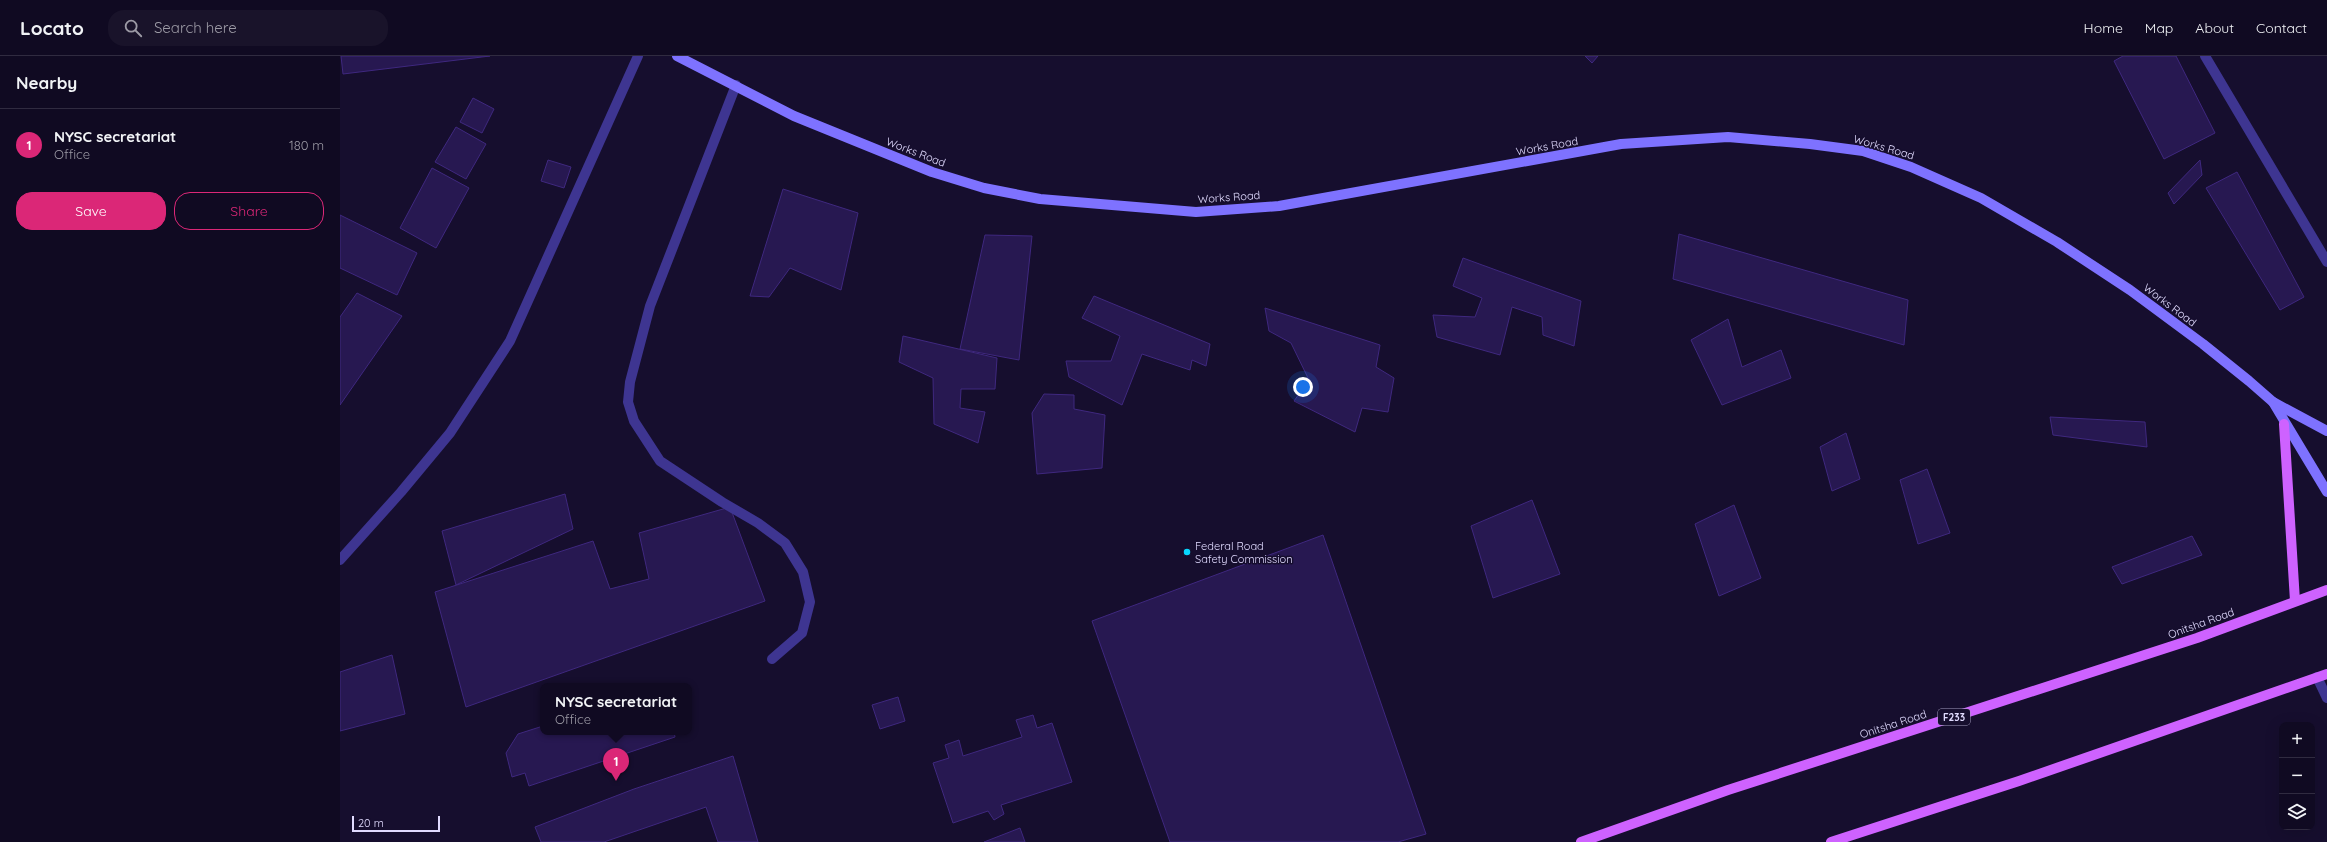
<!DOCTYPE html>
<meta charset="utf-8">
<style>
body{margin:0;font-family:Quicksand,sans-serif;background:#19132a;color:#f1f3f6}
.controls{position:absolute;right:12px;bottom:12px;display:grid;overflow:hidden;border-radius:8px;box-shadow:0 4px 16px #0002}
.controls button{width:36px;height:36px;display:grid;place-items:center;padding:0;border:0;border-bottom:1px solid #302b40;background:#100a22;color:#f1f3f6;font:20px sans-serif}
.scale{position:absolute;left:12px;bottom:10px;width:88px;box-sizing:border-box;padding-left:4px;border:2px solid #e1dbff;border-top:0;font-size:11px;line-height:14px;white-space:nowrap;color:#e1dbff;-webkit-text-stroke:3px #160e2e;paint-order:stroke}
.you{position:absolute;left:963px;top:331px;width:14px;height:14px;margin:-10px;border:3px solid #fff;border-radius:50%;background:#1a73e8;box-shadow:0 0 0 6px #1a73e833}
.badge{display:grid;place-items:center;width:26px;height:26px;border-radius:50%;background:#db2777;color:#fff;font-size:13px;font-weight:700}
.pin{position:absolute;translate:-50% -33px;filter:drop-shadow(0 1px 2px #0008)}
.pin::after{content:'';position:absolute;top:21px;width:14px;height:12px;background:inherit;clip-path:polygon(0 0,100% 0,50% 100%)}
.popup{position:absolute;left:200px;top:627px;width:152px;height:52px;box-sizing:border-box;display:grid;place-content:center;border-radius:8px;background:#100a22;filter:drop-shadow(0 1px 3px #0005);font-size:13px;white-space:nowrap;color:#9c9aa5}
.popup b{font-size:15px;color:#f1f3f6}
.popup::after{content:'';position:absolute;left:50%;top:100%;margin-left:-8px;border:8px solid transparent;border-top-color:#100a22}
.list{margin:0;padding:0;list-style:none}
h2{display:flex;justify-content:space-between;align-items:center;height:52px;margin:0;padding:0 16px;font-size:17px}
h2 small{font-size:13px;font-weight:400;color:#9c9aa5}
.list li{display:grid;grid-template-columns:26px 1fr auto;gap:12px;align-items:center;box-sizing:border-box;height:72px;padding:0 16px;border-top:1px solid #302b40}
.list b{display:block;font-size:15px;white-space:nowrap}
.list p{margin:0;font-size:13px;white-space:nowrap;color:#9c9aa5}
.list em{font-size:13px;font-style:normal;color:#9c9aa5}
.actions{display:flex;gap:8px;padding:12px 16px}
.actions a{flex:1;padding:9px 0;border:1px solid #db2777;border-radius:16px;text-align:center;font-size:14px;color:#db2777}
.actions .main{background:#db2777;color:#fff}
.icon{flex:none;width:22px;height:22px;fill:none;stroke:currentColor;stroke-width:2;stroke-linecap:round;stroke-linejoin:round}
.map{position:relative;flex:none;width:1987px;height:786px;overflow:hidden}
header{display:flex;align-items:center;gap:24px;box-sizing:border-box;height:56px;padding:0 20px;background:#100a22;border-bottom:1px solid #302b40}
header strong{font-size:19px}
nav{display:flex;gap:22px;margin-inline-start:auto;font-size:14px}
.search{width:280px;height:36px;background:#19132a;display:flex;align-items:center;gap:10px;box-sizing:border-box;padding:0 14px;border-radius:16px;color:#9c9aa5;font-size:15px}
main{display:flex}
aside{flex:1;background:#100a22}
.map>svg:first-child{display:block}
</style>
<header>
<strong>Locato</strong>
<div class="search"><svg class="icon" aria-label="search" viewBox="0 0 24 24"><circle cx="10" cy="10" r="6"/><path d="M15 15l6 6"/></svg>Search here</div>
<nav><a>Home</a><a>Map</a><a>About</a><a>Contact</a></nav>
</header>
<main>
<aside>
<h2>Nearby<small></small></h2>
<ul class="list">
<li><span class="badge">1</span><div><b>NYSC secretariat</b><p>Office</p></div><em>180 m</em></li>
</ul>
<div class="actions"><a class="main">Save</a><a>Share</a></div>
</aside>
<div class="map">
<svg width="1987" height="786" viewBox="0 0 1987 786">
<rect width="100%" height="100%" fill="#160e2e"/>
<g fill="#271851" stroke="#3f287f">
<polygon points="1,0 150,0 3,18"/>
<polygon points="1245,0 1258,0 1252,7"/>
<polygon points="1783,0 1836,0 1875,77 1824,103 1774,5"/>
<polygon points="133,42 154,53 142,77 120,66"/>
<polygon points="116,71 146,88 126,123 95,106"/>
<polygon points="208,104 231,111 224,132 201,125"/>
<polygon points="1860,104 1862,119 1834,148 1828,137"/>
<polygon points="92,112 129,132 96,192 60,172"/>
<polygon points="1897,116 1964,241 1940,254 1866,132"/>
<polygon points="443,133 518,157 501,234 450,212 429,241 410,240"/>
<polygon points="0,159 77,197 57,239 0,212"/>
<polygon points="1339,178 1568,244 1564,289 1333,223"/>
<polygon points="645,179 692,180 679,304 620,293"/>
<polygon points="1123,202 1241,245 1234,290 1203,279 1202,261 1172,251 1160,299 1097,281 1093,259 1135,261 1142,242 1113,230"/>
<polygon points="17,237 62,260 0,349 0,261"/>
<polygon points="754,240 870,288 866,310 852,304 850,314 802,298 782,349 729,321 726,305 771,305 780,280 742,262"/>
<polygon points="925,252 1040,289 1036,311 1054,322 1048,356 1022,352 1015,376 954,345 969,324 951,287 929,275"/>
<polygon points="1388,263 1402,311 1441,294 1451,322 1382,349 1351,284"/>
<polygon points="563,280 657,302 655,333 621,333 620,352 645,356 638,387 594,368 593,322 559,306"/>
<polygon points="704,338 734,339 734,353 765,359 762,412 697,418 692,357"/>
<polygon points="1710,361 1805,366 1807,391 1713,379"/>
<polygon points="1506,377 1520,423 1492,435 1480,391"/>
<polygon points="1587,413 1610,477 1578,488 1560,424"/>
<polygon points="225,438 233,473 116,529 102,475"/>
<polygon points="1192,444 1220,518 1153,542 1131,470"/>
<polygon points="1394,449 1421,522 1379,540 1355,468"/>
<polygon points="390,451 425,545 126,651 95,536 253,485 270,533 309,523 299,477"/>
<polygon points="983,479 1086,778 1058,786 830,786 752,565"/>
<polygon points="1852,480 1862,499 1782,528 1772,511"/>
<polygon points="52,599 65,658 0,675 0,616"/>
<polygon points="558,641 565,665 540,673 532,649"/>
<polygon points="693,659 697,672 712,667 732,726 661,749 664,758 654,764 648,755 613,767 593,707 609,702 605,689 619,684 623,700 682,681 676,664"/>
<polygon points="203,670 203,676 334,676 335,681 189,730 185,717 172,721 166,697 178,678"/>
<polygon points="393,700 418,786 378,786 366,751 264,786 201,786 195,771 294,733"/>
<polygon points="680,772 685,786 644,786"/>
</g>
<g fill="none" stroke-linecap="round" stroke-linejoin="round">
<g stroke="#3e3591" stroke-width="10">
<polyline points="1865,0 1987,206"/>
<polyline points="396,29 310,250 290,326 288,346 294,365 320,405 382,446 418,467 445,487 463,516 470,546 462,577 432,603"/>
<polyline points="0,504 61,436 110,377 170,285 298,0"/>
<polyline points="1977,621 1987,642"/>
</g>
<g stroke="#7e72ff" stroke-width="10">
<polyline points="337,0 454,60 592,116 644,132 700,143 856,156 939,150 1281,88 1388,81 1470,88 1523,95 1571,111 1641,142 1717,186 1790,234 1863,288 1909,325 1933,346 1987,436"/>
<polyline points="1933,346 1987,375"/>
</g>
<g stroke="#ce62ff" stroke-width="10">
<polyline points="1944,368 1955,545"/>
<polyline points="1241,786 1388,734 1857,582 1987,534"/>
<polyline points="1491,786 1679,725 1987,618"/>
</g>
</g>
<circle fill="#07d7ff" stroke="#160e2e" stroke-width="1.5" cx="847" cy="496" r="4"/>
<g text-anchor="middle" stroke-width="3" stroke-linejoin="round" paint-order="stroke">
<rect fill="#160e2e" stroke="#a49ec0" stroke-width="1" x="1598" y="653" width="32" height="16" rx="3"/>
<g font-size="10" font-weight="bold" fill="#e1dbff">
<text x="1614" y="665">F233</text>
</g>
<g font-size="11" fill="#e1dbff" stroke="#160e2e">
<text transform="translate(1207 90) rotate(-10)" y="4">Works Road</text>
<text transform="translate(1544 91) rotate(16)" y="4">Works Road</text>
<text transform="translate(576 96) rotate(21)" y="4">Works Road</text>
<text transform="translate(889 141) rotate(-4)" y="4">Works Road</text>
<text transform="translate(1830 249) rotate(37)" y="4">Works Road</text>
<text transform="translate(1861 567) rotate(-20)" y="4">Onitsha Road</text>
<text transform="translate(1553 668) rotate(-18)" y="4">Onitsha Road</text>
</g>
<g font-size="11" fill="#e1dbff" stroke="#160e2e" text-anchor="start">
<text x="855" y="494">Federal Road<tspan x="855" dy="13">Safety Commission</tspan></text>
</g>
</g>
</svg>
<div class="controls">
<button>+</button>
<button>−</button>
<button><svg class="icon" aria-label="layers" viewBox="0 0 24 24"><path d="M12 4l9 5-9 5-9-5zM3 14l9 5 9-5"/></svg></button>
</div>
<div class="scale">20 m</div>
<div class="you"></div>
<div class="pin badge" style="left:276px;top:725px">1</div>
<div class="popup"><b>NYSC secretariat</b>Office</div>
</div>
</main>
